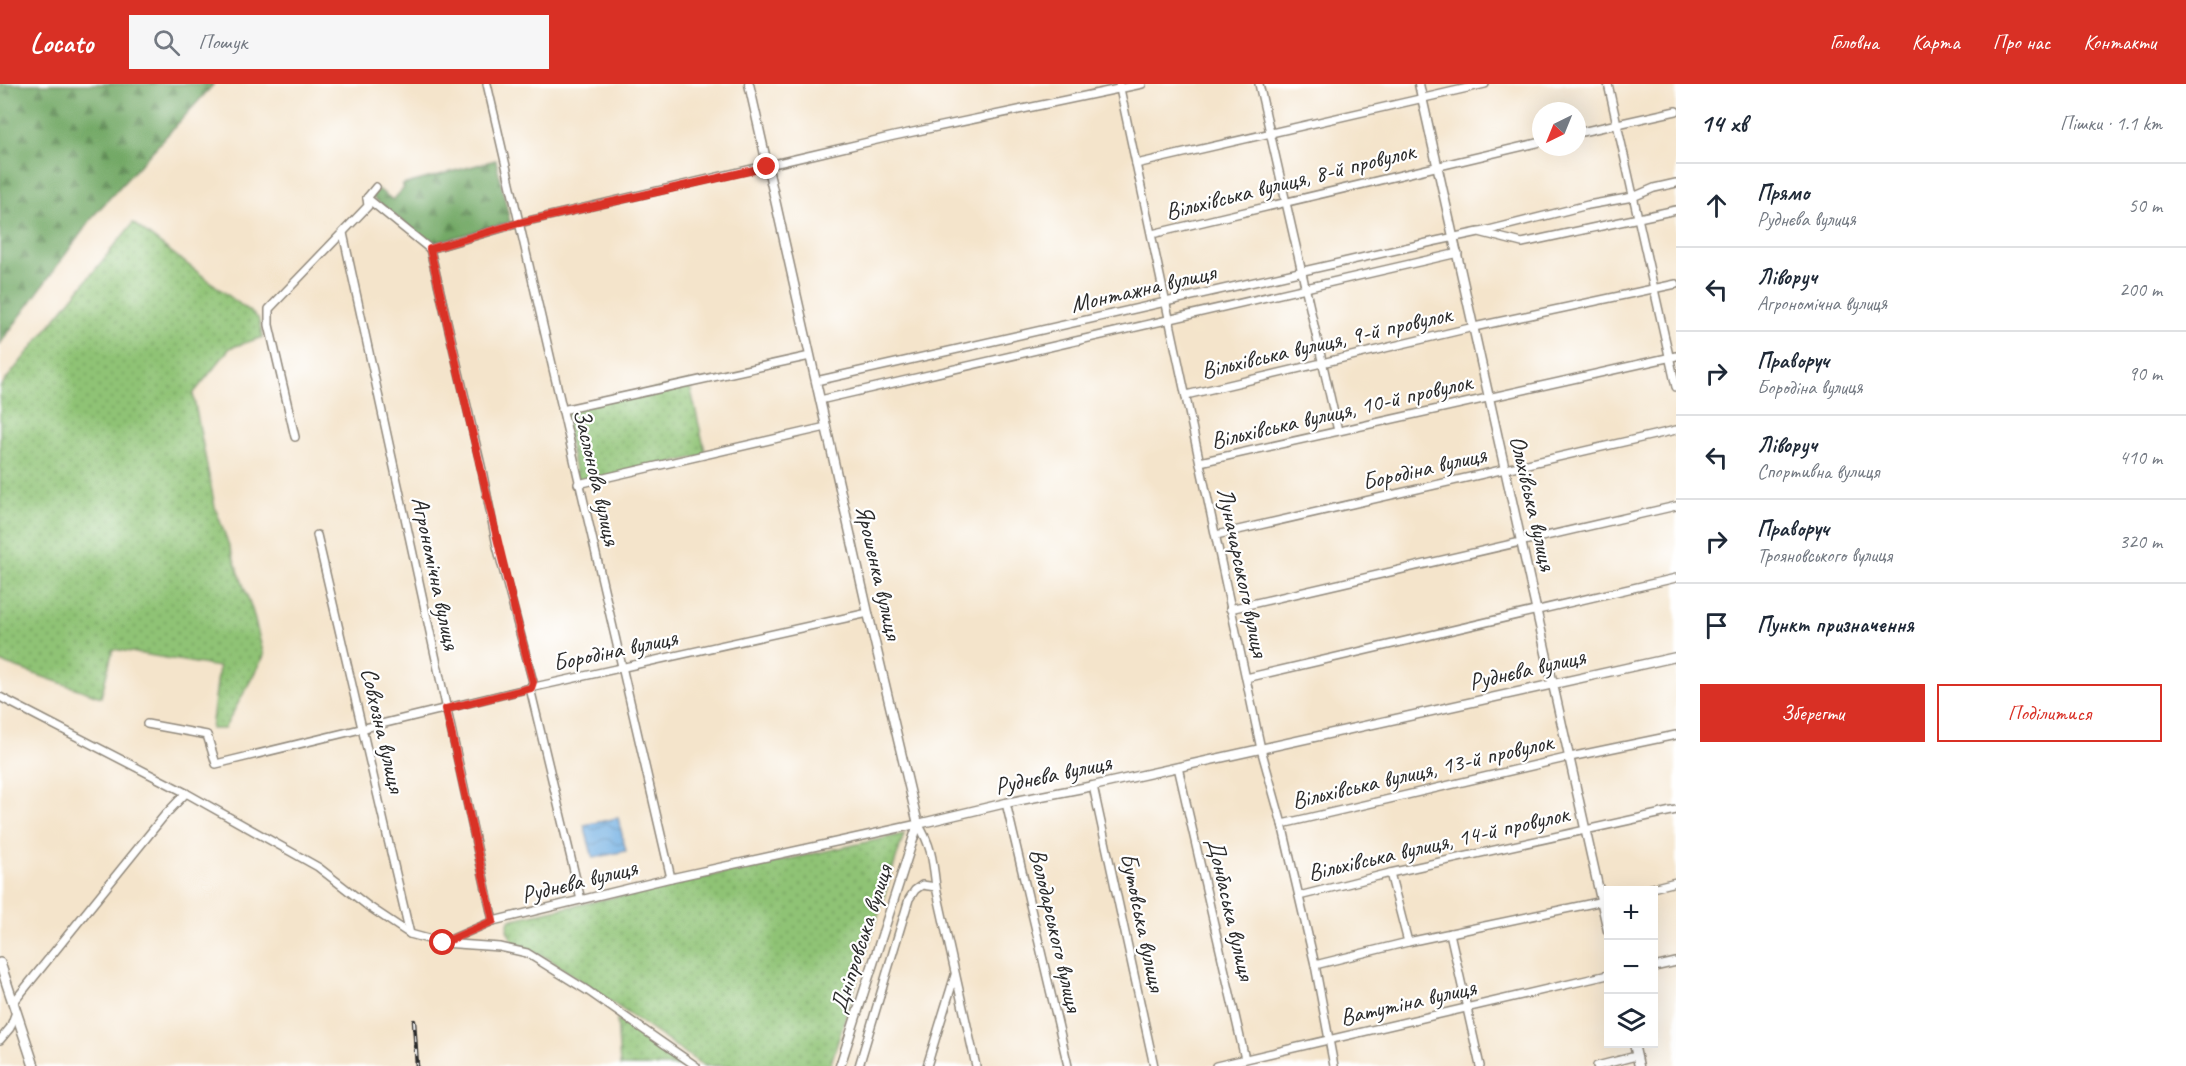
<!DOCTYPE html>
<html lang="uk">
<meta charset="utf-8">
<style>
body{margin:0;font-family:Caveat,sans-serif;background:#f6f6f7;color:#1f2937}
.controls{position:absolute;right:18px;bottom:18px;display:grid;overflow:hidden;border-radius:0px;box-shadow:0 6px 24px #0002}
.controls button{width:54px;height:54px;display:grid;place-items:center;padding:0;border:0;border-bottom:2px solid #e0e1e3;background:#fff;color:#1f2937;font:30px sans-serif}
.compass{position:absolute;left:1532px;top:18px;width:54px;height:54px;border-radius:50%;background:#fff;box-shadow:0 6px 24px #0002;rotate:223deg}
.stop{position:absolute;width:18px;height:18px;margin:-14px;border:4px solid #d93025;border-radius:50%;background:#fff}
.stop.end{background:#d93025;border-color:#fff;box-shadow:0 2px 6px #0008}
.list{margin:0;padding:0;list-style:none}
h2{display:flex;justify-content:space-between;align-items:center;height:78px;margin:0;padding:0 24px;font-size:26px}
h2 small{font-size:20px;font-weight:400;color:#747a83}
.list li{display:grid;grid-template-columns:39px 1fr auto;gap:18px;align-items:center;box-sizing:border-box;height:84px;padding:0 24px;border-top:2px solid #e0e1e3}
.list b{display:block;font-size:22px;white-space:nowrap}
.list p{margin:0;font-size:20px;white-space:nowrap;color:#747a83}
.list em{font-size:20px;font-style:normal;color:#747a83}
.actions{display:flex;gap:12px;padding:18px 24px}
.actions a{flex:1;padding:14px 0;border:2px solid #d93025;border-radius:0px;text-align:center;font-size:21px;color:#d93025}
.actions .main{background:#d93025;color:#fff}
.icon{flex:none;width:33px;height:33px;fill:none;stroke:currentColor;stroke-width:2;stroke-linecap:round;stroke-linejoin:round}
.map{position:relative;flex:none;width:1676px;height:982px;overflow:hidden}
header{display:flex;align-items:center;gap:36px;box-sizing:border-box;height:84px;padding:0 30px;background:#d93025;color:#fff}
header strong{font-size:28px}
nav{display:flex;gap:33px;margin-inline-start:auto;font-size:21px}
.search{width:420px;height:54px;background:#f6f6f7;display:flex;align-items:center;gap:15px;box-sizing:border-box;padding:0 21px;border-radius:0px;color:#747a83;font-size:22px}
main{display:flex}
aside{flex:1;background:#fff}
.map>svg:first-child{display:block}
</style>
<header>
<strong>Locato</strong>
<div class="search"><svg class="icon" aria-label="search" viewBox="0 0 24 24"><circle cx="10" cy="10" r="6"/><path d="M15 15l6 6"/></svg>Пошук</div>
<nav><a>Головна</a><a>Карта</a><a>Про нас</a><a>Контакти</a></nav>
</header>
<main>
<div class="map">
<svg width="1676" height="982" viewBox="0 0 1676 982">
<defs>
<pattern id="grass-dots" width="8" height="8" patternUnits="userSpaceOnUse" patternTransform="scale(1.5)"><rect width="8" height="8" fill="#8fc375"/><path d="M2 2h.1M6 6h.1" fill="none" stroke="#759f60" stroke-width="1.8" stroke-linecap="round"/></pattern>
<pattern id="forest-firs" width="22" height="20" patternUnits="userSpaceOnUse" patternTransform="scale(1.5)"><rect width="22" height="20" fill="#73a966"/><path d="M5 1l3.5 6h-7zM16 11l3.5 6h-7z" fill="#5f8a54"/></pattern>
<pattern id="water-waves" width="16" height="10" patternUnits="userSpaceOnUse" patternTransform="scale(1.5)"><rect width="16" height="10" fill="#6eade1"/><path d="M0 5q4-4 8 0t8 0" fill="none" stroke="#5b8db7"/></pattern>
</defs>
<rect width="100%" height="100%" fill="#fff"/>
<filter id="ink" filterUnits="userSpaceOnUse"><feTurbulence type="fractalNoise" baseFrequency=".0167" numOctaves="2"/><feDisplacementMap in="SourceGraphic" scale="12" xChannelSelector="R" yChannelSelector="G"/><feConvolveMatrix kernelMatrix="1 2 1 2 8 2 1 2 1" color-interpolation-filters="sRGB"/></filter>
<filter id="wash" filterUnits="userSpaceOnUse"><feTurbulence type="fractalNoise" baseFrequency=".008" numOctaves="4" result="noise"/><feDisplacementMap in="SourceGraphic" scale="24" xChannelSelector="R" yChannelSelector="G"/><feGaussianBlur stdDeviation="1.35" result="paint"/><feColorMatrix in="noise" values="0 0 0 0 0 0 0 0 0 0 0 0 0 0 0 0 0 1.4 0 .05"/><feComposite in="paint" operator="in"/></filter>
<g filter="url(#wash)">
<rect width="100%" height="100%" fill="#f4e4cb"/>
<g fill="url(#grass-dots)" stroke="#5d7750" stroke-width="1.5">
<polygon points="133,139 258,234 263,253 230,264 193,310 215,423 252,525 264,572 224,645 211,645 219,583 113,565 101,613 0,578 0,303"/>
<polygon points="689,298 706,371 578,400 562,326"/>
<polygon points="904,750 830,982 704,982 549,875 513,858 507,846 509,836"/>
<polygon points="617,935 685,982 620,982"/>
</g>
<g fill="url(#forest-firs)" stroke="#4f6a48" stroke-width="1.5">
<polygon points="0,0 214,0 95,130 0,260"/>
<polygon points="496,76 510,138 431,160 372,113 378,105 393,116 404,104 402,101"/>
</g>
<polygon fill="url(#water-waves)" stroke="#4c6c86" stroke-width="1.5" points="618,734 626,767 593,774 584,741"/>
</g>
<g filter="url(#ink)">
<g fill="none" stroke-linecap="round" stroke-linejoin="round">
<defs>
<g id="minor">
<polyline points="487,0 671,794"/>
<polyline points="1119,0 1261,665 1282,740 1315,881 1334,982"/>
<polyline points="1259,0 1338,347"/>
<polyline points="1608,0 1676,303"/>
<polyline points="1577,49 1676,27"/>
<polyline points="1136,80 1485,0"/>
<polyline points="376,103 367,114 430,165"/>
<polyline points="1481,148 1588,121 1633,113 1654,104 1676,99"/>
<polyline points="343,149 493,837"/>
<polyline points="1152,150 1541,58"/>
<polyline points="430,165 519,139 894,52 1142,0"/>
<polyline points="430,165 482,386 497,462 533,598 530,604 581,816"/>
<polyline points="816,297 1436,157 1479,148 1522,159 1676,126"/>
<polyline points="1186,311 1474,243 1676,200"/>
<polyline points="820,316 1458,169"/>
<polyline points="562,326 810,272"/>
<polyline points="295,353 269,241 269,225 368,122 367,114"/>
<polyline points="1200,378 1676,272"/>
<polyline points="578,400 826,343"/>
<polyline points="317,451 410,850"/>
<polyline points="1216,451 1676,346"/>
<polyline points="1230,525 1676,422"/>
<polyline points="1246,594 1676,494"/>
<polyline points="0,613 186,709 318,783 368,822 410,850 443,859 500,863 527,869 588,907 696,982"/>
<polyline points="147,640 207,651 216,680 530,604 868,529"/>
<polyline points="1178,683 1245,975"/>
<polyline points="1093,702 1154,982"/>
<polyline points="1006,719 1068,982"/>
<polyline points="1282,740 1570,673 1676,651"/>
<polyline points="1390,789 1408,858"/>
<polyline points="1644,806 1676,798"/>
<polyline points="1299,812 1390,789 1676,726"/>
<polyline points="1450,849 1480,982"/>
<path d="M445,858L493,837L671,794L918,740C932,762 933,778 936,803L976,982"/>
<polyline points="1315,881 1408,858 1608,816"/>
<polyline points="1654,883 1676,878"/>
<polyline points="13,919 164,732 186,709"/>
<polyline points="0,956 10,944 16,928"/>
<polyline points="859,982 909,815 915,806 922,801 936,803"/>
<polyline points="927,982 955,891"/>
<polyline points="1216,982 1608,891"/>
<polyline points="1597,982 1636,972"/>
</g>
<g id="tertiary">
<polyline points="749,0 868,529 918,740"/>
<polyline points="1419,0 1608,847"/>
<polyline points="918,740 1006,719 1093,702 1676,573"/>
<polyline points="1634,960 1639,982"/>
<polyline points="840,982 918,740"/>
</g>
<polyline id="secondary" points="0,879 34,982"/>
</defs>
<use href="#minor" stroke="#90887b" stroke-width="10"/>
<use href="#tertiary" stroke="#90887b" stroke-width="11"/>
<use href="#secondary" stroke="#90887b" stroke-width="12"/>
<use href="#minor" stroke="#fff" stroke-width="7"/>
<use href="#tertiary" stroke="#fff" stroke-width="8"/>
<use href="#secondary" stroke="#fff" stroke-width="9"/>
<defs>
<polyline id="rail" points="414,937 417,982"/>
</defs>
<use href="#rail" stroke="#2b2b2b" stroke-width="4.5"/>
<use href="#rail" stroke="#fff" stroke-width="2" stroke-dasharray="7" stroke-linecap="butt"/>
</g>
</g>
<g fill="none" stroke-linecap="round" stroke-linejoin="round" filter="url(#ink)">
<path stroke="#d93025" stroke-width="8" d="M443,859L493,837L446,625L531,604L533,598C495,455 464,310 430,165L519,139L767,83"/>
</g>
<g text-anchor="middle" stroke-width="4.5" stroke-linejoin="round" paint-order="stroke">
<g font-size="24" fill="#2b2b2b" stroke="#fff">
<text transform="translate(1290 97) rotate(-14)" y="8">Вільхівська вулиця, 8-й провулок</text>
<text transform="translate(1143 204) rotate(-13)" y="8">Монтажна вулиця</text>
<text transform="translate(1326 258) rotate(-13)" y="8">Вільхівська вулиця, 9-й провулок</text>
<text transform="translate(1341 327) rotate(-13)" y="8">Вільхівська вулиця, 10-й провулок</text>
<text transform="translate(1424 384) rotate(-13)" y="8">Бородіна вулиця</text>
<text transform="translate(597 393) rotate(77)" y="8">Заслонова вулиця</text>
<text transform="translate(1533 419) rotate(77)" y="8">Ольхівська вулиця</text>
<text transform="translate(879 488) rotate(77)" y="8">Ярошенка вулиця</text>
<text transform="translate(1243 488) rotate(78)" y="8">Луначарського вулиця</text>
<text transform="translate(436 489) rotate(78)" y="8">Агрономічна вулиця</text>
<text transform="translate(615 566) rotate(-12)" y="8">Бородіна вулиця</text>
<text transform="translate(1527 585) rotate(-13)" y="8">Руднєва вулиця</text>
<text transform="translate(383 646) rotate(77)" y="8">Совхозна вулиця</text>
<text transform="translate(1422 687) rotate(-13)" y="8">Вільхівська вулиця, 13-й провулок</text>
<text transform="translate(1053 690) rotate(-12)" y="8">Руднєва вулиця</text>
<text transform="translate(1438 759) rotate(-13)" y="8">Вільхівська вулиця, 14-й провулок</text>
<text transform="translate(579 797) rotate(-14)" y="8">Руднєва вулиця</text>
<text transform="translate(1231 825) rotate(77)" y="8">Донбаська вулиця</text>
<text transform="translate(1143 838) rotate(78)" y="8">Бутовська вулиця</text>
<text transform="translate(1056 846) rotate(77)" y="8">Володарського вулиця</text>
<text transform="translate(861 855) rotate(-72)" y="8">Дніпровська вулиця</text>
<text transform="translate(1408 918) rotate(-13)" y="8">Ватутіна вулиця</text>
</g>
</g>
</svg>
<div class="controls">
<button>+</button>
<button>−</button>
<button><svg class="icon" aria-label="layers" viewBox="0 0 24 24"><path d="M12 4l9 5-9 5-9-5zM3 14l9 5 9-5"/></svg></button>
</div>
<svg class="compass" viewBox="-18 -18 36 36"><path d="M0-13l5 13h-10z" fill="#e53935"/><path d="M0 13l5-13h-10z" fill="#747a83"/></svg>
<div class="stop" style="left:443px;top:859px"></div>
<div class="stop end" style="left:767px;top:83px"></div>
</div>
<aside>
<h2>14 хв<small>Пішки · 1.1 km</small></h2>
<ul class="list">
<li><svg class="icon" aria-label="ahead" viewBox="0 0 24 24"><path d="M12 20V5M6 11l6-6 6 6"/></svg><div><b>Прямо</b><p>Руднєва вулиця</p></div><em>50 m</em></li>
<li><svg class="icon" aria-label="left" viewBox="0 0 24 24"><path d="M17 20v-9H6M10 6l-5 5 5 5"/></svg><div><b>Ліворуч</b><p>Агрономічна вулиця</p></div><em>200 m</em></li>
<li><svg class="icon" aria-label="right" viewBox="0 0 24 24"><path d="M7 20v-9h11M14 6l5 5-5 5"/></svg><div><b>Праворуч</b><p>Бородіна вулиця</p></div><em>90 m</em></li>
<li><svg class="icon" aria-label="left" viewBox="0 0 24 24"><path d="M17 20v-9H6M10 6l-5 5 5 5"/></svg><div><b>Ліворуч</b><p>Спортивна вулиця</p></div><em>410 m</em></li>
<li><svg class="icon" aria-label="right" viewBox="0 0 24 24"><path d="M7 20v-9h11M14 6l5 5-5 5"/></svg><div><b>Праворуч</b><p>Трояновського вулиця</p></div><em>320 m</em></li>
<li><svg class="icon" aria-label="arrive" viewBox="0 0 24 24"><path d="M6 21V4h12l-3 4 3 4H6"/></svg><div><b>Пункт призначення</b></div></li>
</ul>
<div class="actions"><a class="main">Зберегти</a><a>Поділитися</a></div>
</aside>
</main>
